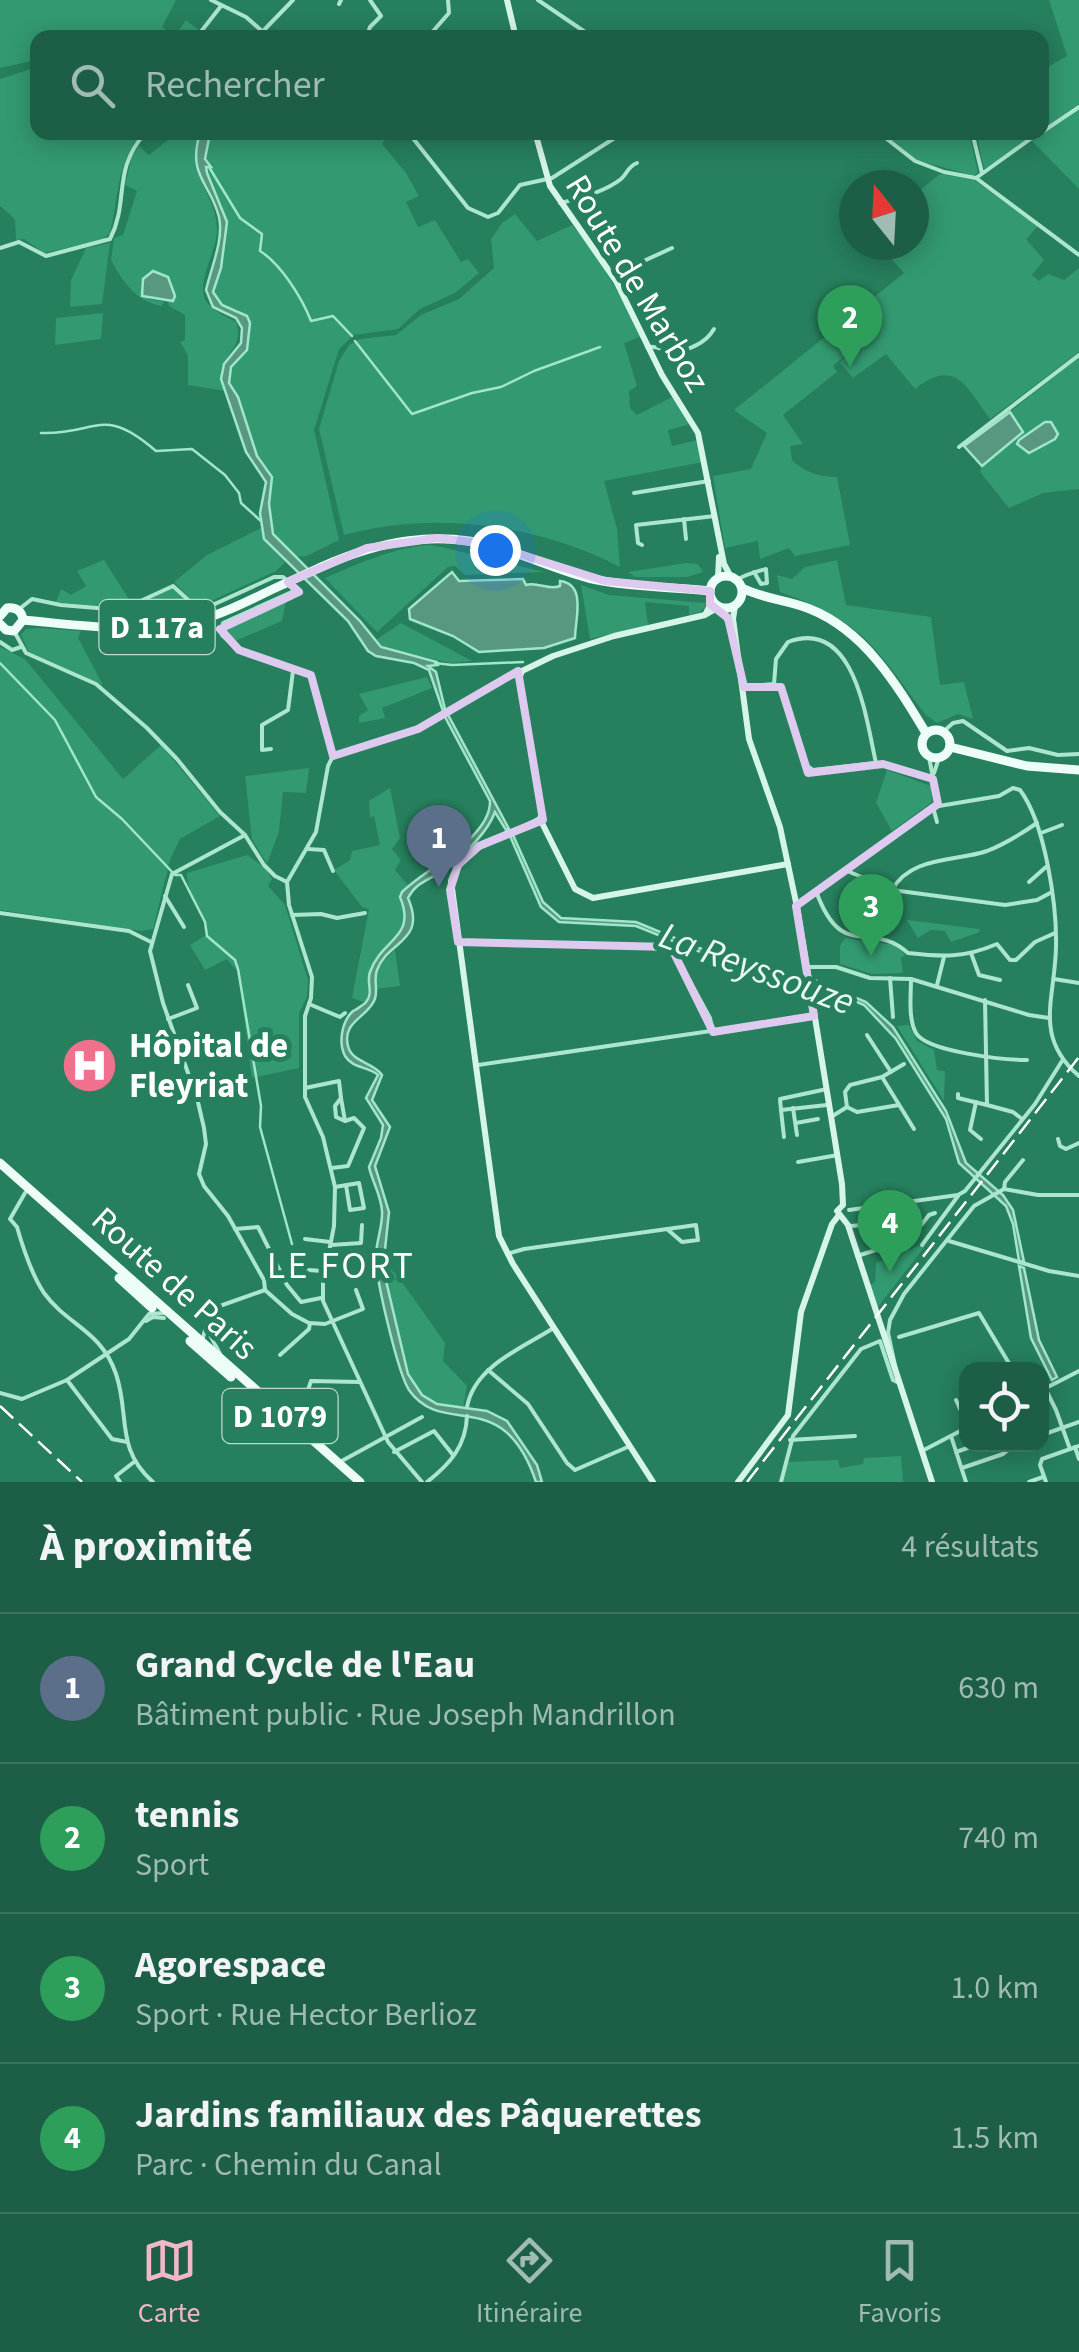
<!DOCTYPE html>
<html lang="fr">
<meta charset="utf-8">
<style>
body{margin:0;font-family:"Source Sans 3",sans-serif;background:#296851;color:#f1f3f6}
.controls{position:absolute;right:30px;bottom:30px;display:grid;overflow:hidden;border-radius:20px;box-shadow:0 5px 25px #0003}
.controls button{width:90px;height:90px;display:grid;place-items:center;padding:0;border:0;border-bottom:2px solid #3a745f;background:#1c5f46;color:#f1f3f6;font:50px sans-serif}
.compass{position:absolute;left:839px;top:170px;width:90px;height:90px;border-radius:50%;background:#1c5f46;box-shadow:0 5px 25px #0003;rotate:342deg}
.you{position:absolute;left:495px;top:550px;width:35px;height:35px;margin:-25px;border:8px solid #fff;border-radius:50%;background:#1a73e8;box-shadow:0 0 0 15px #1a73e833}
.badge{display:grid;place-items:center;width:65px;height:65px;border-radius:50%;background:#f0b8c7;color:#fff;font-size:32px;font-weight:700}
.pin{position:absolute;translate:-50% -82px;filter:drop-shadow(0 2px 5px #0008)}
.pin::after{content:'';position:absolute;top:52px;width:35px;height:30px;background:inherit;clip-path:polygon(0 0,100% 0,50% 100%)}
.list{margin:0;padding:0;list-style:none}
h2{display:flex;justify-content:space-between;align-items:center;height:130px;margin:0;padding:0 40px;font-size:42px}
h2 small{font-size:32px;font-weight:400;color:#a0bbb3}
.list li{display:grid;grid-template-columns:65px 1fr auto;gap:30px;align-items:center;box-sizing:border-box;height:150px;padding:0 40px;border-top:2px solid #3a745f}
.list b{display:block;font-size:38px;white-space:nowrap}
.list p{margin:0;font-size:32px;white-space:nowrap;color:#a0bbb3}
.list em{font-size:32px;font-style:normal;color:#a0bbb3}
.icon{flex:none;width:55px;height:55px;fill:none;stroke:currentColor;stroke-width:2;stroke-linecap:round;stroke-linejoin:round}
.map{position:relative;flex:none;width:1079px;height:1482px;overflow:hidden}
.search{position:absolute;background:#1c5f46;box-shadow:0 5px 25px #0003;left:30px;right:30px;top:30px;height:110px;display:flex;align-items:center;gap:25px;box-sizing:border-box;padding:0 35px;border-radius:20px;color:#a0bbb3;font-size:38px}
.sheet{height:730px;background:#1c5f46}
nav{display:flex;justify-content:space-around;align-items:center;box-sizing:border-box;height:140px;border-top:2px solid #3a745f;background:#1c5f46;font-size:28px;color:#a0bbb3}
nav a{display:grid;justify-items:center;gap:5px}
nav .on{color:#f0b8c7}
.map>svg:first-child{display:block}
</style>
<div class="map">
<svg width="1079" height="1482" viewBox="0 0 1079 1482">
<rect width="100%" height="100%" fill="#267f5d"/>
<g fill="#339970">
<polygon points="0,0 176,0 162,27 175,36 186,20 199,30 192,38 38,38 37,60 0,68"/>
<polygon points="1049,0 1079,0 1079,104 1042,129 1042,70 1067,56"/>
<path d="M37,67L38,132L143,133C116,162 119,196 110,233L102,240L44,253L24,239L16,240L15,219L0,206V79Z"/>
<polygon points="1079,109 1079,189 1032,141"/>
<path d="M177,133H200C186,178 217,194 217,230C217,251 197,279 205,299C210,310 225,316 236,322C247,355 208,356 225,391L188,385V355L180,342L185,340V315L169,306L168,302L173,301L162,273H148L149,299L164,302L161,306C137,302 122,281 111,260L114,238L123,235L137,191L125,185L132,156L139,146L149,155Z"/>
<polygon points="210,133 389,133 382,144 406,173 419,196 406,202 418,227 435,220 461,262 468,259 479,273 455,293 420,309 398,329 354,335 339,349 314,430 339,540 307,556 294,557 273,534 269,504 272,486 269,470 257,456 238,397 229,383 231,367 247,349 240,311 222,305 213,292 221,268 222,205 210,184 205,165 219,182 205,160"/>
<polygon points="882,133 969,133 978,172 974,176 913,159"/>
<polygon points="976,133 1037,133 984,169"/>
<path d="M940,174L974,180L1038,226L1026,239L1044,260L1032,275L1039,281L1048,274L1064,280L1079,268V352L990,419C966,387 956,357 915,389L886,354L853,378L840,363L846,355L833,366L837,372L783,415L803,444L790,446L792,460C804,472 820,477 837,477L850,545L795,556L789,548L760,559L758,541L725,548L713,476L751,469L767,433L734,410L904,273L879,245H914V195Z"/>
<path d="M515,214L537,241L572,225C601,259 621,296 640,337L624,343L637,386L629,391L630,408L637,415L672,397L690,424L668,430L672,446L698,440L703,462L604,481L617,529L620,567C537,524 435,510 344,535L319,429L339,361L349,345L360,339L396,335L421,315L459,299L494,268L491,239L502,223Z"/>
<polygon points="110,243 102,304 70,307 71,280 86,248"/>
<polygon points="103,313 101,339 55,345 56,318"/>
<polygon points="1079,357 1079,489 1043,493 1009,508 980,472 982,466 1022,433 1010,412"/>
<polygon points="261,528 264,539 285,562 276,571 198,607 174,582 207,555"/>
<path d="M428,545L442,547L544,572L465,575L455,566L448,567L377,632L325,578C360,563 389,549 428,545Z"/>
<polygon points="104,560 132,604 118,608 56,602 61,589 71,595 86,586 77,571"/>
<path d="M837,560L846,605L931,617L940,685L964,682L973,719L958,714L937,723L926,715C875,648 864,621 780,592L777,575L792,579L805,567Z"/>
<polygon points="686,563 698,564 703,572 687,577 635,577 628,572"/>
<polygon points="581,585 609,595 707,603 701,612 689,615 689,606 645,602 648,625 590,639"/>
<polygon points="174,588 196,611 151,618 125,611 164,589"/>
<polygon points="279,601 286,601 282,621 235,641 224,630 229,623"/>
<polygon points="401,623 472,661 451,663 381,647 373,642"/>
<polygon points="39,628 81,631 78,638 103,685 29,652 21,635 26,629"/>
<polygon points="0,647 25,659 123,779 161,745 220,816 180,839 170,860 153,929 142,931 0,910"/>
<polygon points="427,677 432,688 382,708 385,718 359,723 359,716 368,710 359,694"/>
<polygon points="309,768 306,793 283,792 279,831 267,864 252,839 245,776"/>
<polygon points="887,770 931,786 932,802 892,831 876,803"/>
<path d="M390,788L400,838L392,849L401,860L395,870L408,885L402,892C414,944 385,932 370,971C366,982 371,991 366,1003L352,998L369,909L362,907L334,870L350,860L352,851L380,845L374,816L370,818L369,801Z"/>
<path d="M247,855L265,868L272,879L268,886L285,905L308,980L307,997L299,1013V1068L252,1078L238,972L227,959L205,970L190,945L206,935C208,912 186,896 187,873Z"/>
<polygon points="907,920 979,929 980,932 951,942 945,931 931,930 918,938"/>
<polygon points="845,938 897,945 905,955 901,958 903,973 872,974 840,964 840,946"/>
<polygon points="395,950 400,986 376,989 378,967"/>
<polygon points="909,1025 917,1041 934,1050 937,1070 945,1071 944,1101 897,1026"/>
<polygon points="921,1245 925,1246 878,1307 870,1285 875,1282 876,1263"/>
<path d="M384,1263L397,1275L445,1343L443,1361L467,1386L463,1409C409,1406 407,1369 397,1325C392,1305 386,1284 384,1263Z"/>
<polygon points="901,1456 903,1482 782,1482 787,1462 838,1460 840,1468 863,1464 864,1458"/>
</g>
<g fill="#599880" stroke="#a0e6ca" stroke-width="2.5">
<path d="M200,133H210L205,159L211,167H206L207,173L227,222L221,268L213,292L222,305L247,316L250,323L247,350L231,367L229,383L238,397L257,456L272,477L269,504L273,534L360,621L381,647L437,662L438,665L428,666L436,672L445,709L509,829L506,830L495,812C486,836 460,858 439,873C425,882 416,883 408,898C427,942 388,940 377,970C373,980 379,992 374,1001C366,1018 342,1022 348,1046C352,1063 374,1062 382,1075L372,1100L390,1127L375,1166L389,1212L383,1268L408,1374L422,1395L437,1404L487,1411L507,1421L537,1465L542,1482H536C503,1383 443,1439 409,1390C398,1373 375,1277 376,1256C376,1241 383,1226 382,1211C381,1195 372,1181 369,1167L381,1138L383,1125L366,1098L378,1075C368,1066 353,1069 345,1056C338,1042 342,1021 353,1011C354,1011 366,1003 366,1002C374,993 366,982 370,972C382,938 417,938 400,897L402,892C426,868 491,838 490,801L445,717L429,670L414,663L376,656L368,651L348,621L264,539L260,513L266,482L246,452L221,379L224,364L241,343L242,328L236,318L213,307L206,290C211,268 224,240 219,217C210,182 187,176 200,133Z"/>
<polygon points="153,271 168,277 175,296 173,301 142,296 143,279"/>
<polygon points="1010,412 1023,432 982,466 964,446"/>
<polygon points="1045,422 1051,422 1058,434 1055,439 1029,453 1017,444 1019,440"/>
<path d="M452,572L459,581L523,579L526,585C537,581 549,591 560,586V581C587,584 575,620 575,638L544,648L479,652L453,636L410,619L409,609Z"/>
<polygon points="513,835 543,902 561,918 636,922 743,966 806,976 807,981 792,976 750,972 636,926 559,922 541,907 510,836"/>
<polygon points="812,979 866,1002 893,1027 946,1111 966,1163 1003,1195 1013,1210 1024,1262 1019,1261 1013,1224 1006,1206 959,1163 946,1119 896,1039 864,1005 813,983"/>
<polygon points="1019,1266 1024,1268 1039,1340 1057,1377 1052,1380 1031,1338"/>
</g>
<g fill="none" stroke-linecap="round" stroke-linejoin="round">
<g stroke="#a0e6ca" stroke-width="2.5">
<path d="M209,167L240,218L262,234L260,251C281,264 302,298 311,321L333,316L352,336"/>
<polyline points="355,341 412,414 472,393 501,387 534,371 600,347"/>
<path d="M41,433C98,435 102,404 156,451L192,449L225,475L239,493L241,503L261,521"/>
<polyline points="0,663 55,720 96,797 122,819 175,875 181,875 205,922 207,936 235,960 238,969 261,1106 260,1127 292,1244"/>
<polyline points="435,663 452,665 523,662"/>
</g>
<g stroke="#ace6cf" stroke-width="4">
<polyline points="211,0 246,17 270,38"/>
<polyline points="538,0 594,38"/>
<polyline points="339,4 341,0"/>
<polyline points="265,29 293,0"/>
<polyline points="367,36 370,27 381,16 370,0"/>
<polyline points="196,38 221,6"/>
<polyline points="427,38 449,13 448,0"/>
<polyline points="408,132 468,208 488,217 498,213 520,185 552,178 624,132"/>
<polyline points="792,132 822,136 857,132"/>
<polyline points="878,132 915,161 944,172 976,178 1079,255"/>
<polyline points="972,132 982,173"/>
<polyline points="1042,132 1079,107"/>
<polyline points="976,178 1040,132"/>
<path d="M560,203C578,199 606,191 621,179C628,173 627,167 637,163"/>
<path d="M0,248L19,242L46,256L110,239C130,200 111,171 146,132"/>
<polyline points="613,275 672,248"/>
<path d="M647,347C657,345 661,350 671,351C687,352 706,343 714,329"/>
<polyline points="959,447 1079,355"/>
<polyline points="634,493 709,481"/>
<polyline points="684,519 686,539"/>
<polyline points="642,545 638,543 636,525 715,516"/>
<path d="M737,580C746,574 755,572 766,569L767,583L761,584L754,572"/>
<path d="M18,610L32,599L61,605L121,610L173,586L197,608H206L274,577H283L293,586L294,591L223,623L222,635C249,662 280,662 312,677L333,756"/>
<polyline points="14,631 26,653 96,684 147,728 177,759 220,812 245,835 264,865 275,876 287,882"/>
<polyline points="0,642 12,650 21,647"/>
<path d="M774,684L776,659L788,642C855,617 866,719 876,763"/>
<polyline points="742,687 774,684 781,687 805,764 813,770 876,763 933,779"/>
<polyline points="943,732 953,723 963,721 1007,751 1029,748 1058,755 1079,754"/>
<polyline points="271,749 262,750 262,725 288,710 293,671"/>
<polyline points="929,757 938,804"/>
<polyline points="934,773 939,758"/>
<polyline points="933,807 937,822"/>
<polyline points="1041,833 1062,825"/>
<polyline points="245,835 172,874 150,951 163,1003 197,1098 204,1128 206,1144 199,1174 204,1186 228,1216 264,1280 265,1290"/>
<polyline points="308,849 324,850 333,871"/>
<polyline points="845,870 892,890 1005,905 1037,900 1052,892"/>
<polyline points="1029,882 1046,867"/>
<path d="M892,890C911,856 954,862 987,851C1005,844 1021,834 1037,823"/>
<path d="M816,891C842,963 870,919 908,953C943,957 964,958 997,944L1010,960H1016L1035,942L1055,933"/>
<polyline points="165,896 184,927"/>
<path d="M797,907L933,807L999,796L1013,788L1020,790C1045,823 1057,905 1056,947C1055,1000 1033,1036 1079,1076"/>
<polyline points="0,913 129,931 151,942"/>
<polyline points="292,915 321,914 337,918 365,913"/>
<polyline points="459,942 668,948 675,954 710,1018 713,1032"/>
<polyline points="971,953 979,975 1000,980"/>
<polyline points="806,967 836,967 870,978 911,979 1029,1015 1049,1018"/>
<polyline points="890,978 893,1017"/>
<path d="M911,979C911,995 908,1019 916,1033C927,1052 1005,1060 1027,1060"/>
<polyline points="1054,979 1079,983"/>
<polyline points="937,985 944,957"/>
<polyline points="985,1000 987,1105 1013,1112 1022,1119"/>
<polyline points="309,1004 340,1017 345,1013"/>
<polyline points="168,1019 197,1008 188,985"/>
<polyline points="867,1035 891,1072"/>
<polyline points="181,1057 197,1051 199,1041 205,1039 209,1048"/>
<polyline points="478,1065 814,1016"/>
<polyline points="882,1077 914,1129"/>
<polyline points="192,1085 210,1079"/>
<polyline points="305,1088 339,1081 341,1098 335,1106 336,1117 345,1121 354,1118 364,1128 348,1166 332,1168"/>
<polyline points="827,1089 780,1099 781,1110 827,1105"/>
<polyline points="958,1094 958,1098 987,1105"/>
<polyline points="341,1098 345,1121"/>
<polyline points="976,1102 970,1130 981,1139"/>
<polyline points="847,1107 845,1092 850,1085 882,1077 904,1064"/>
<polyline points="793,1108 797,1135"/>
<polyline points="781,1110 784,1137"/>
<polyline points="831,1117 847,1107 857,1112 899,1105"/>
<polyline points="796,1123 818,1119"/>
<polyline points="1058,1139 1060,1146 1066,1149 1079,1143"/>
<polyline points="798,1162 838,1155"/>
<polyline points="335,1187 359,1183 364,1208 350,1210 346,1185"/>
<polyline points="1004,1189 1005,1182 1023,1160"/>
<path d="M25,1193L10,1219L17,1227C23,1248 32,1275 44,1293C68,1326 101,1330 116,1374C130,1415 115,1449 153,1482"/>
<polyline points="849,1210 958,1195 965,1191 1035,1104 1062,1061"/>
<polygon points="916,1218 922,1224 913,1233 876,1250 871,1224"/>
<polyline points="922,1224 929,1215 935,1213"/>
<polyline points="851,1226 871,1224"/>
<polyline points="235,1229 258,1227 287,1285 301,1302 321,1298"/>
<polyline points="305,1239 330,1242"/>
<polyline points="949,1241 1049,1271 1079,1276"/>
<polyline points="331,1245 361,1243 362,1225"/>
<polyline points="922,1245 958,1196"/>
<polyline points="507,1254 524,1249 696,1225 698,1240 682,1242 667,1229"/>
<polyline points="857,1256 876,1250"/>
<polyline points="308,1270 323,1271"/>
<polyline points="265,1290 292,1314 309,1323 325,1324 363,1309 356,1290"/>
<polyline points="146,1321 153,1317 164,1318"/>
<polyline points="206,1327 220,1354"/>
<polyline points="899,1337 979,1313 1013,1370"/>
<polyline points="202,1341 209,1316 217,1307 265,1290"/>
<polyline points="280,1355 309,1329 310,1323"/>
<polyline points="488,1370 528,1404 567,1463 575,1470 630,1446"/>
<polyline points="896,1370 888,1333 890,1320 904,1294 974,1206 1004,1189 1038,1195 1079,1195"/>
<polyline points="67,1380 112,1439 127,1442"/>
<polyline points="1045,1388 1056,1410 1070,1449"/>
<polyline points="1042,1390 1079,1371"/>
<polyline points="0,1393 22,1399 67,1380 129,1339 149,1314 164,1313"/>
<polyline points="306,1396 311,1381 360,1382"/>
<polyline points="956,1400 966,1422"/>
<path d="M467,1407C474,1367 520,1349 552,1329"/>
<polyline points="1042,1435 1079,1422"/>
<polyline points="951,1436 966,1482"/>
<polyline points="790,1440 855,1436"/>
<polyline points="1075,1447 1079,1459"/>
<polyline points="922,1451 966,1428"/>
<polyline points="394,1452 434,1431 453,1455"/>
<polyline points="956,1452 979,1444"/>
<polyline points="338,1463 422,1417"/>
<polyline points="962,1468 1003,1454 1015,1444"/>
<polyline points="120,1482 116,1476 134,1462"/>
<polyline points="422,1482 388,1442 323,1301 323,1283 334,1226 335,1187 323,1137 305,1097 305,1016 311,998 312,977 289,905 287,882 316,832 328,766 333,756 418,729 505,678 520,675"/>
<path d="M427,1482C450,1464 466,1446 467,1416"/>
<polyline points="781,1482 793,1436 861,1349 880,1341 893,1380 897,1382"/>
<polyline points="1029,1482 1043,1477"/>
<polyline points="1046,1482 1040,1465 1042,1459 1079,1446"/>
</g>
<g stroke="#d5f5e9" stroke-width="6">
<polyline points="507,0 516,38"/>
<polyline points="535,132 550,186 616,281 662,375 698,433 724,564 731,577"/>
<polyline points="718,578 719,557"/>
<polyline points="735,606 733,619 749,739 780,827 797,907 842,1184 843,1205 837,1211 848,1225 932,1482"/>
<polyline points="719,607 705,615 614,636 553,656 522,671 519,679 542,813 540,819 575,889 593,898 788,864"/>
<polyline points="723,608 731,630"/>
<polyline points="706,613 712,601"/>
<path d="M540,819C508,837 464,841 451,881L499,1236L513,1264L653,1482"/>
<polyline points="738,1482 788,1415 801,1312 832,1224 839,1215"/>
</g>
<g stroke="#edfdf8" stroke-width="9">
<path d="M321,567C379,541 438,529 500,548C530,557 558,570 588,578C627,587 670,587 710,591"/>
<circle cx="726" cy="592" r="16"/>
<path d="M742,588C764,599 788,600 810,609C865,631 897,685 926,733"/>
<path d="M0,616L7,608C16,607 22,611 23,620L14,631L6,630L0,624"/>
<path d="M23,620C79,625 141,635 196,621C227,613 255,597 284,584"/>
<circle cx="936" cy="744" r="14"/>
<polyline points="950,747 1027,766 1079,770"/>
<polyline points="0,1163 360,1482"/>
<polyline points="119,1278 152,1308"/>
<polyline points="190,1341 231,1377"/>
</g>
<g stroke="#fff" stroke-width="2.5" stroke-dasharray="18 8" stroke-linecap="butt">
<polyline points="0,1406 82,1482"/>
<polyline points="747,1482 1079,1057"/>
</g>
<polyline stroke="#edfdf8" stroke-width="9" points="284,584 321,567"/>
</g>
<path fill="none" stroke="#decaef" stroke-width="8" stroke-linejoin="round" d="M437,538L488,544L605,581L710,591V604L728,618L744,687H781L808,773L883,764L933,779L938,804L796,906L814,1016L713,1032L671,947L458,942L450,890L458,865L479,846L543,820L518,671L418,729L333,756L311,675L239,650L220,629L299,592L288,582L367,548Z"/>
<defs>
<symbol id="hospital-disc" viewBox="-11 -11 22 22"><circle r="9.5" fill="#ef718e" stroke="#267f5d"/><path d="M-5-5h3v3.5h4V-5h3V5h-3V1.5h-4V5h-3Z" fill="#fff"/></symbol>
</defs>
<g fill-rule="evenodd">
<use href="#hospital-disc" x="58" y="1034" width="63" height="63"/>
</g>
<g text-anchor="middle" stroke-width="10" stroke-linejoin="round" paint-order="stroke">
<g fill="#267f5d" stroke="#bed9ce" stroke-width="2.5">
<rect x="99.5" y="600" width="115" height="54" rx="8"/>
<rect x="222.5" y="1389" width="115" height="54" rx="8"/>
</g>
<g font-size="32" font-weight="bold" fill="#fff">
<text x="157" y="638">D 117a</text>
<text x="280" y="1427">D 1079</text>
</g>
<g font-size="35" fill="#fff" stroke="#267f5d">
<text transform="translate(638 283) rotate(59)" y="12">Route de Marboz</text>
<text transform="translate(175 1283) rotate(42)" y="12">Route de Paris</text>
</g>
<g font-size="35" font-weight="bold" fill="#fff" stroke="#267f5d" text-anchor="start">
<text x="129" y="1057">Hôpital de<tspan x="129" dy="40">Fleyriat</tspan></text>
</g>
<g font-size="38" font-style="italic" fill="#e9faf3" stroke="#267f5d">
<text transform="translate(757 968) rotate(20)" y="13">La Reyssouze</text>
</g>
<g font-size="38" letter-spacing="2.5" fill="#fff" stroke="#267f5d">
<text x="341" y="1278">LE FORT</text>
</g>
</g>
</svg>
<div class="controls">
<button><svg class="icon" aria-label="locate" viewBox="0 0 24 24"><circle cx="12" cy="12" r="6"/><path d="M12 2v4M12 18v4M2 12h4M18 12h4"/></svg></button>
</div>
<svg class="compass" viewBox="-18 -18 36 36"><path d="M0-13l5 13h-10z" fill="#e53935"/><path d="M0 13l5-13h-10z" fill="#a0bbb3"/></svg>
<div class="you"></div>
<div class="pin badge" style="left:439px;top:887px;background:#5c6f8a">1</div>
<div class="pin badge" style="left:850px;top:367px;background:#2e9e5b">2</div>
<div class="pin badge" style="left:871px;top:956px;background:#2e9e5b">3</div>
<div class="pin badge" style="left:890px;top:1272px;background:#2e9e5b">4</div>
<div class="search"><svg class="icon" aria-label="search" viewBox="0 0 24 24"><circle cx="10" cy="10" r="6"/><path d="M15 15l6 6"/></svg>Rechercher</div>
</div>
<section class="sheet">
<h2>À proximité<small>4 résultats</small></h2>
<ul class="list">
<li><span class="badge" style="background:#5c6f8a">1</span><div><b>Grand Cycle de l'Eau</b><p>Bâtiment public · Rue Joseph Mandrillon</p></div><em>630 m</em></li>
<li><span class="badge" style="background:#2e9e5b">2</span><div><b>tennis</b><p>Sport</p></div><em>740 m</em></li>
<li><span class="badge" style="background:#2e9e5b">3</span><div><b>Agorespace</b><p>Sport · Rue Hector Berlioz</p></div><em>1.0 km</em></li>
<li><span class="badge" style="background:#2e9e5b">4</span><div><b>Jardins familiaux des Pâquerettes</b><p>Parc · Chemin du Canal</p></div><em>1.5 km</em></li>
</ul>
</section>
<nav>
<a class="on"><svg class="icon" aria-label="map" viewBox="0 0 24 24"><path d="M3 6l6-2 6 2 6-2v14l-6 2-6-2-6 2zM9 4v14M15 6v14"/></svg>Carte</a>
<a><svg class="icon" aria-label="directions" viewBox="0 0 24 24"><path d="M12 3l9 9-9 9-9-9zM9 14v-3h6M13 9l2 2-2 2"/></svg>Itinéraire</a>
<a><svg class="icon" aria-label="saved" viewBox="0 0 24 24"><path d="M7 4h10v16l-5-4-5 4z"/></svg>Favoris</a>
</nav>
